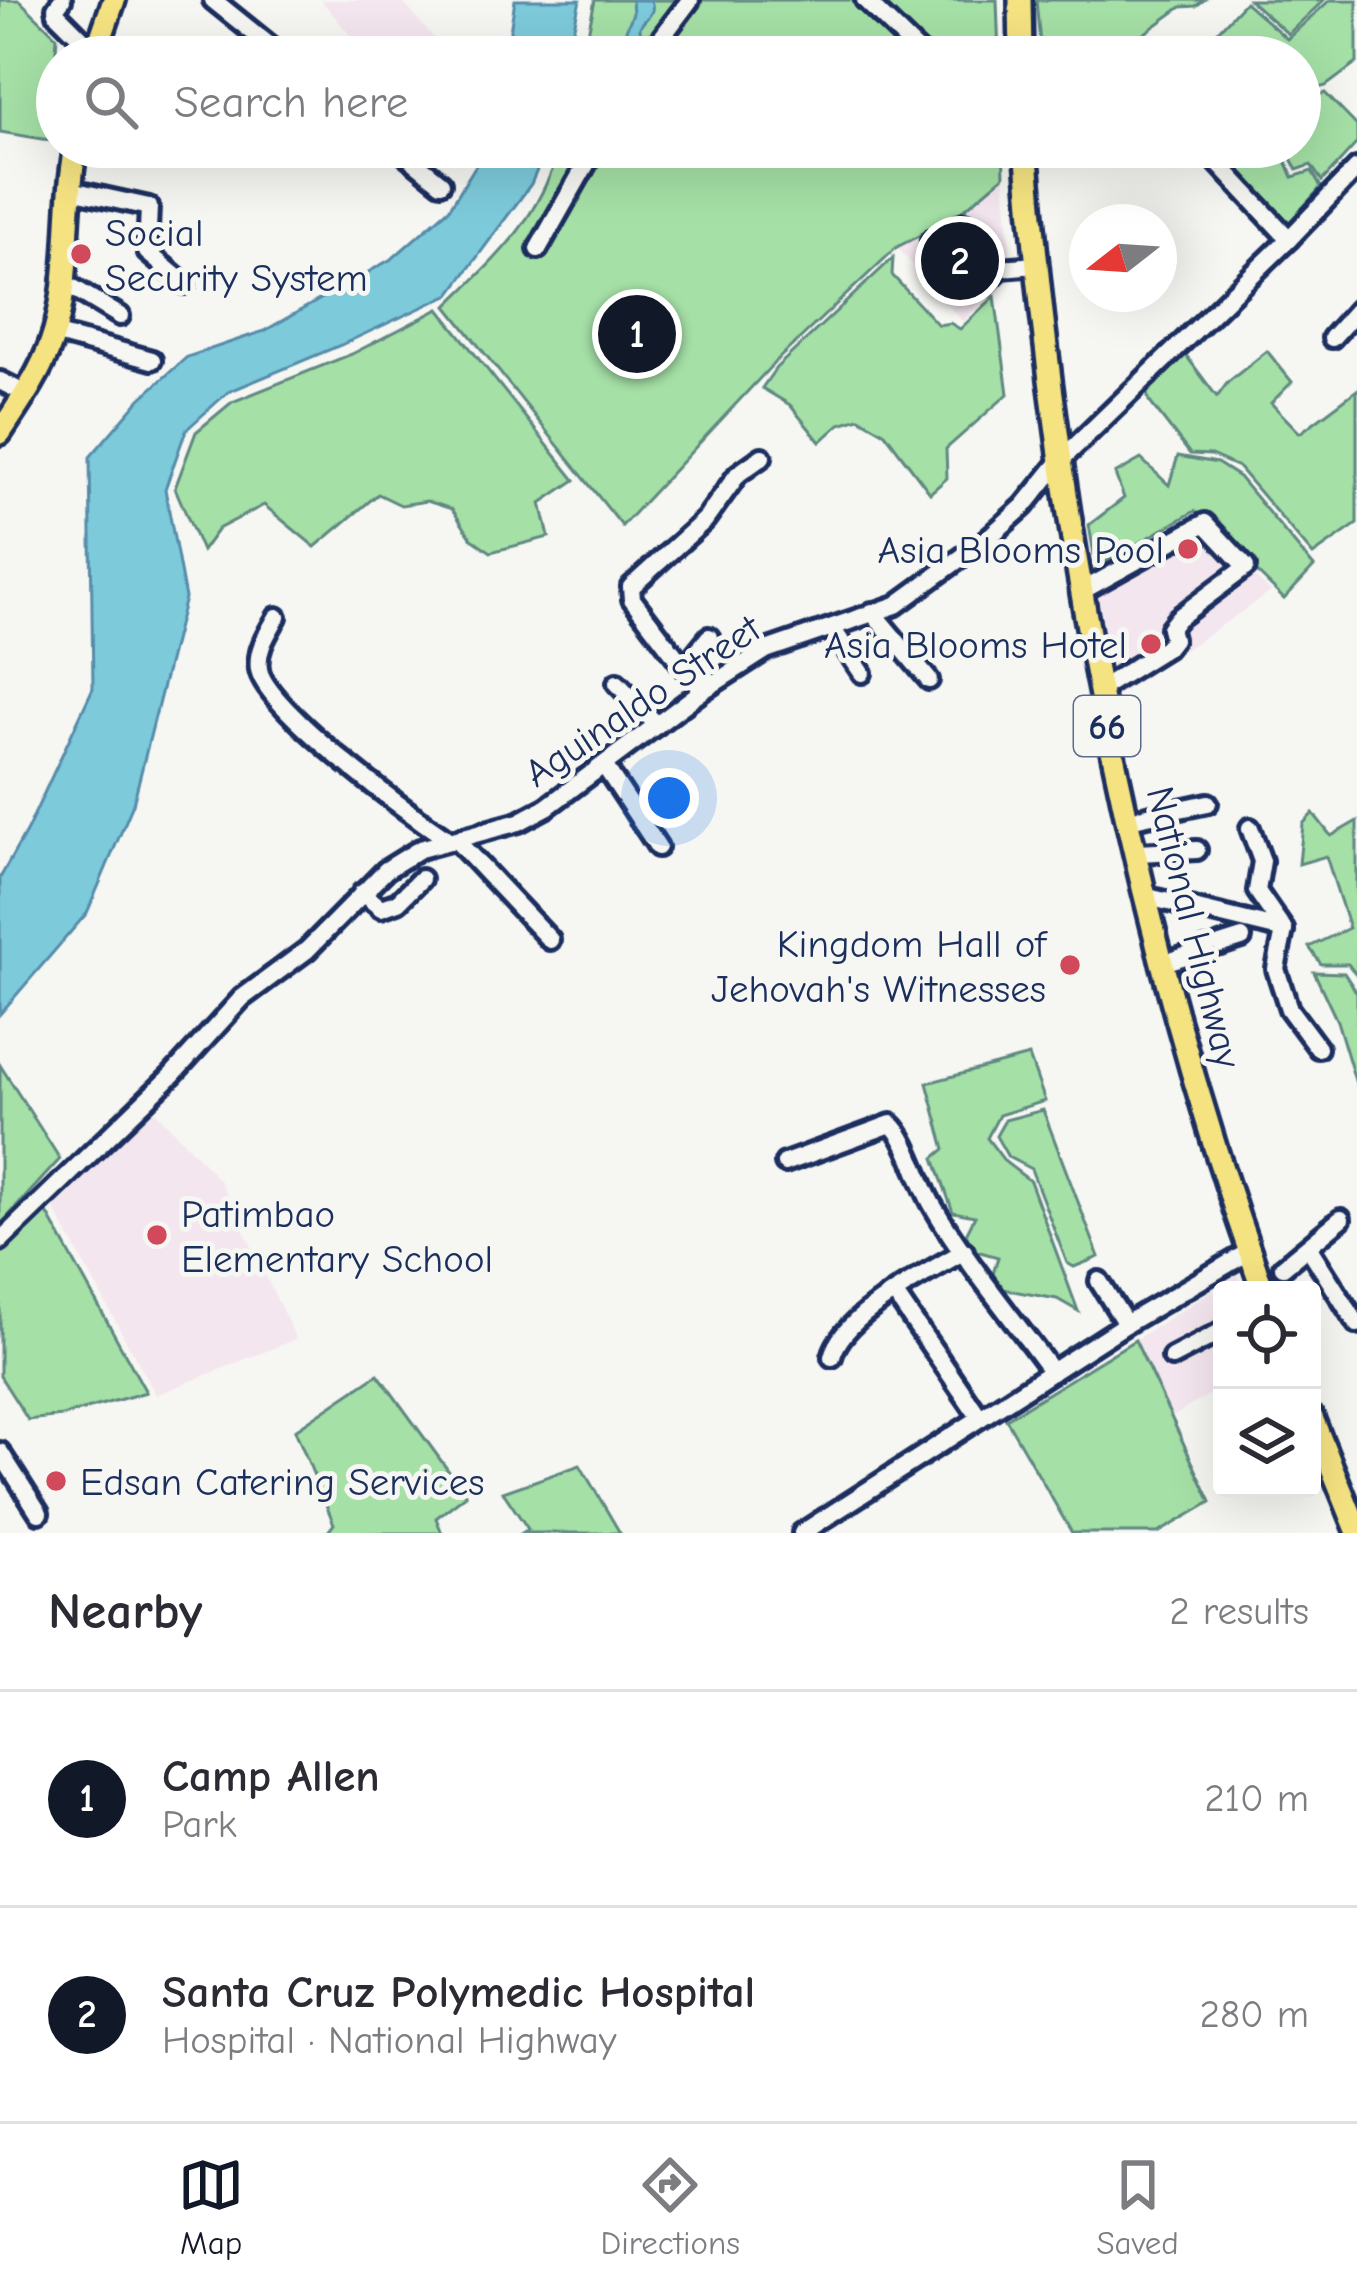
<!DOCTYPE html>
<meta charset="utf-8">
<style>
body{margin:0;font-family:"Comic Neue",sans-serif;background:#f2f2f3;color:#2b2b33}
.controls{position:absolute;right:36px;bottom:36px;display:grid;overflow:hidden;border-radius:12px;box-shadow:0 12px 48px #0002}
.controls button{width:108px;height:108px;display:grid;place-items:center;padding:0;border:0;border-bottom:3px solid #e1e1e2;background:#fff;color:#2b2b33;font:60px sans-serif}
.compass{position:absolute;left:1069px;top:204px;width:108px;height:108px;border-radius:50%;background:#fff;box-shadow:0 12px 48px #0002;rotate:253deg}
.you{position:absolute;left:669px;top:798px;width:42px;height:42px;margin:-30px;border:9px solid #fff;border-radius:50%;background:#1a73e8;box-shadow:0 0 0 18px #1a73e833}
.badge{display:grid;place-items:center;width:78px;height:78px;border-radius:50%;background:#111827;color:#fff;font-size:39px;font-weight:700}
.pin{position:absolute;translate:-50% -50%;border:6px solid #fff;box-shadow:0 3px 12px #0006}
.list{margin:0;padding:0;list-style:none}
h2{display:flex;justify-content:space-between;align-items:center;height:156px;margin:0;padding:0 48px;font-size:51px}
h2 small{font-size:39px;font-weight:400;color:#7c7c81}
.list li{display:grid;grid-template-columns:78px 1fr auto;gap:36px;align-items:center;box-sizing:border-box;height:216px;padding:0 48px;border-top:3px solid #e1e1e2}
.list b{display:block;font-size:45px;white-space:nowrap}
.list p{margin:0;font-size:39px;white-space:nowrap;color:#7c7c81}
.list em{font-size:39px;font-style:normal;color:#7c7c81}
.icon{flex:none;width:66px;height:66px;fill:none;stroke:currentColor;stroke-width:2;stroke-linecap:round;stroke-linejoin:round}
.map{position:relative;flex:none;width:1357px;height:1533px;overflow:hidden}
.search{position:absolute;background:#fff;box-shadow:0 12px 48px #0002;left:36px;right:36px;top:36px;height:132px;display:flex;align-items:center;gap:30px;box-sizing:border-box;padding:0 42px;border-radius:66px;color:#7c7c81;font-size:45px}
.sheet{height:588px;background:#fff}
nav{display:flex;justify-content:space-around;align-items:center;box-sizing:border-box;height:168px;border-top:3px solid #e1e1e2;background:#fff;font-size:33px;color:#7c7c81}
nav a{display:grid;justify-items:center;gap:6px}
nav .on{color:#111827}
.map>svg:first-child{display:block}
</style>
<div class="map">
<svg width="1357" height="1533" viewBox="0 0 1357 1533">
<rect width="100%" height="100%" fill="#f6f6f2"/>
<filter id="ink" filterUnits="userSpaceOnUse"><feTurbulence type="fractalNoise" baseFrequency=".00833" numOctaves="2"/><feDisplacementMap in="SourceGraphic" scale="24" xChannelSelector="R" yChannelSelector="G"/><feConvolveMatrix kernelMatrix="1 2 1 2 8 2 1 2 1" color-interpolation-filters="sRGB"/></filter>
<g filter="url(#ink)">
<g fill="#f4e6ef">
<polygon points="321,0 401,0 450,57 369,57"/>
<polygon points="1004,176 1012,274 1000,280 963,322 897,247 954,218"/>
<polygon points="1192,517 1271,592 1118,695 1093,575"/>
<polygon points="147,1102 220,1181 296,1339 156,1395 47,1196"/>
<polygon points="1238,1274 1243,1290 1222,1290 1222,1387 1172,1417 1135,1340"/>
</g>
<g fill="#a5e0a6" stroke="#608882" stroke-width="3">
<polygon points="0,0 19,0 57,37 49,140 0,132"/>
<polygon points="595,0 997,0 999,57 583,57"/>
<polygon points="1036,0 1204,0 1196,6 1181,7 1123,49 1110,39 1041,56"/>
<polygon points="1249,0 1324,0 1288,34"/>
<polygon points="1330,0 1357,0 1357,63 1326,86 1300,93 1300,57 1223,57 1217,32 1245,2 1287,39"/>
<polygon points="1325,93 1357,126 1357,143 1322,181 1311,165 1297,170 1285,147 1300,147 1300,101"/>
<path d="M561,147H1003L1004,176L954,218L897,247L775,362L622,526L447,306C504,250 534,225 561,147Z"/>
<polygon points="1213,147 1280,147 1293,177 1312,171 1321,187 1288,224"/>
<polygon points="893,258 892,275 938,325 950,323 960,329 995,296 1008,394 946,449 947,478 930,493 885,433 859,418 840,424 820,442 790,405 762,388 776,368"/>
<polygon points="439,309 575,480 541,503 549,537 491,552 472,539 452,509 427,501 401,505 378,494 315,547 264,505 218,529 202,551 175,488 196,432 232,402 352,354"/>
<polygon points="1267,351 1292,382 1271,403 1300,433 1357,390 1357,524 1313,555 1238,467 1211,455 1190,454 1149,401 1146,389 1185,354 1217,397 1228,382"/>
<polygon points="1178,456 1217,463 1239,477 1314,567 1284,599 1195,511 1096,567 1089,525 1124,498 1115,474 1141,459 1169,485"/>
<polygon points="1313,813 1331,836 1357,821 1357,976 1348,964 1321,964 1309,947 1349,928 1326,856 1299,864 1303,824"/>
<polygon points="1314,972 1344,973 1357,993 1357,1087 1337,1021"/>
<polygon points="1029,1056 1045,1101 999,1115 987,1138 1005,1162 1030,1181 1078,1311 1057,1299 1002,1289 993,1274 998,1257 973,1250 966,1234 975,1216 953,1212 934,1158 945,1149 927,1083"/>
<polygon points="0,1065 60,1159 0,1225"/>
<polygon points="1043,1110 1099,1257 1074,1267 1067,1263 1031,1169 1008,1157 996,1136 1005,1120"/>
<polygon points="44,1207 146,1392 62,1416 28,1420 0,1376 0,1254"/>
<polygon points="1135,1340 1211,1502 1158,1533 1072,1533 1006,1419"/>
<polygon points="378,1374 466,1495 436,1518 442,1533 327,1533 334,1524 295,1430"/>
<polygon points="580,1465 620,1533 522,1533 528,1529 503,1492"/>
</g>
<g fill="#7dcadb" stroke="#568ca9" stroke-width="3">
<polygon points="515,0 580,0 567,57 506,57"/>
<path d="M632,0H651C656,15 647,15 640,27L641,42L634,44L624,35L633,13Z"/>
<polygon points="487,147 547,147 531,184 450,294 341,345 228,392 186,430 165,489 185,598 133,804 87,913 0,1014 0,878 27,830 93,688 90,457 140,399 187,357 264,331 393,258 449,209"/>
</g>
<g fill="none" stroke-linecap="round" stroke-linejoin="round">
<defs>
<g id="minor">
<polyline points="62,0 56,8 57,14 96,53"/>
<polyline points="213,0 284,57"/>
<polyline points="865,0 924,57"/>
<polyline points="647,57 690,0"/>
<polyline points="396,147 441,183"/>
<polyline points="1203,147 1289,239"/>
<polyline points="71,190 149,207 147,252 185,284"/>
<polyline points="931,241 964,223 1001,268 983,286"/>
<polyline points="538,249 596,147"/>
<polyline points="1001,268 1036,265"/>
<polyline points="62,281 120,316"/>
<polyline points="54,333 152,360"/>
<polyline points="1332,338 1357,310"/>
<polyline points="0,381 26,394"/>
<polyline points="1082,591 1205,523 1246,567 1178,618 1170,628 1173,639 1166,648 1100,689"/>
<polyline points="872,612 929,680"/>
<path d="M277,617C268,633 256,650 259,669C265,709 413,816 450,841"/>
<polyline points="832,628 862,673"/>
<polyline points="617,683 657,725"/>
<polyline points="709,686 696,653 709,637"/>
<polyline points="702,691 632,599 631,587 705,520 738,474 762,457"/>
<polyline points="604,765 658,847"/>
<polyline points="1129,820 1208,803"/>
<polyline points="1250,828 1262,861 1257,891 1284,930 1276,969 1289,1009 1318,1048"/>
<polyline points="456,840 550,940"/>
<polyline points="1137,853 1197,850"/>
<polyline points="362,893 381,908 398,902 421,879"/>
<polyline points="1148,897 1284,930"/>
<polyline points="1220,945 1242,938"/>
<polyline points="1164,963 1206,949"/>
<path d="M785,1163L891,1124C908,1139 919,1183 933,1206C967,1264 1012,1317 1052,1372"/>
<polyline points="0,1241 172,1075 242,998 307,950 386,870 420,849 519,822 547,807 702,691 766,650 896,605 987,539 1024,506 1061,460 1289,239 1357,168"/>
<polyline points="1309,1248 1357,1324"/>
<polyline points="1283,1267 1341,1219"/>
<polyline points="1099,1281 1126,1324"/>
<polyline points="895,1294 980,1418"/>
<path d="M832,1357C842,1314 927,1274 964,1251"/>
<polyline points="1172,1357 1222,1331"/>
<polyline points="0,1452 39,1513"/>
<polyline points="802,1533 1126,1324 1250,1251"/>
</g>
<g id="major">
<polyline points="1020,0 1021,57"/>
<polyline points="94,57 114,0"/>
<path d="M1026,147C1057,534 1132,924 1263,1290"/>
<path d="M0,433C19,404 39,376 51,343C73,281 63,211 76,147"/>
<polyline points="1312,1418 1357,1530"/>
</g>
</defs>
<use href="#minor" stroke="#1b2f5e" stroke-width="26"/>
<use href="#major" stroke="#1b2f5e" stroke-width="30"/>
<use href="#minor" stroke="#f6f6f2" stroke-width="16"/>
<use href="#major" stroke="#f5e382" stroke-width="21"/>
</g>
</g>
<g fill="#d1495b" stroke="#f6f6f2" stroke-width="4.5">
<circle cx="81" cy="254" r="12"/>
<circle cx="1188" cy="549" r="12"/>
<circle cx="1151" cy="644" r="12"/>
<circle cx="1070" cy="965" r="12"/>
<circle cx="157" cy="1235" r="12"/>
<circle cx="56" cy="1481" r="12"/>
</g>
<g text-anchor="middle" stroke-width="10" stroke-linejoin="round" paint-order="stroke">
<rect fill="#f6f6f2" stroke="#5d6b8a" stroke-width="3" x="1074" y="696" width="66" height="60" rx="9"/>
<g font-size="36" font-weight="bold" fill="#1b2f5e">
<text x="1107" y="739">66</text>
</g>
<g font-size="39" fill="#1b2f5e" stroke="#f6f6f2" text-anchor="start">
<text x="105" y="246">Social<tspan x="105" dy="45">Security System</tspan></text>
<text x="1164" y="563" text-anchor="end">Asia Blooms Pool</text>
<text x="1127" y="658" text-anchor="end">Asia Blooms Hotel</text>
<text x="1046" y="957" text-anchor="end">Kingdom Hall of<tspan x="1046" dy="45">Jehovah's Witnesses</tspan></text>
<text x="181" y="1227">Patimbao<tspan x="181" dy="45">Elementary School</tspan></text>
<text x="80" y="1495">Edsan Catering Services</text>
</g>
<g font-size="39" fill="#1b2f5e" stroke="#f6f6f2">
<text transform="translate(642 700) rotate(-34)" y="14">Aguinaldo Street</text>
<text transform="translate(1195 927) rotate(76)" y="14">National Highway</text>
</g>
</g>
</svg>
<div class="controls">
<button><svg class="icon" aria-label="locate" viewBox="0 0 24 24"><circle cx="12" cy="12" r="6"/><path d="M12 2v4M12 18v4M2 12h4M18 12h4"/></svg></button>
<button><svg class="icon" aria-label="layers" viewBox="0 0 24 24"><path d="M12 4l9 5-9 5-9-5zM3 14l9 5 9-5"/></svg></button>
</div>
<svg class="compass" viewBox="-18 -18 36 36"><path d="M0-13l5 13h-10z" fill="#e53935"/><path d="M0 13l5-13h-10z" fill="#7c7c81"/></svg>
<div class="you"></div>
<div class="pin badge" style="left:637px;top:334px">1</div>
<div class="pin badge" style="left:960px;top:261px">2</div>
<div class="search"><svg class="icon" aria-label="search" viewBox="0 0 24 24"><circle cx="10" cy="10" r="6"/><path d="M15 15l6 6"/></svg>Search here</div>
</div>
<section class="sheet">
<h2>Nearby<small>2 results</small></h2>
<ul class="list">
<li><span class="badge">1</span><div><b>Camp Allen</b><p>Park</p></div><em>210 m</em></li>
<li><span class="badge">2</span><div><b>Santa Cruz Polymedic Hospital</b><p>Hospital · National Highway</p></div><em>280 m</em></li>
</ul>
</section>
<nav>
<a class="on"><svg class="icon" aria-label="map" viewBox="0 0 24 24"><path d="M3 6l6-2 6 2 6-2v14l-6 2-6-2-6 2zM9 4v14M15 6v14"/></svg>Map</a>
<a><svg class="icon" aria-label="directions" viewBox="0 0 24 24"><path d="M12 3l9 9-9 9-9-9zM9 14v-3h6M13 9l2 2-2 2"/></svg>Directions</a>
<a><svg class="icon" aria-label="saved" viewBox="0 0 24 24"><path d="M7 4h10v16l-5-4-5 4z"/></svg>Saved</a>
</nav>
